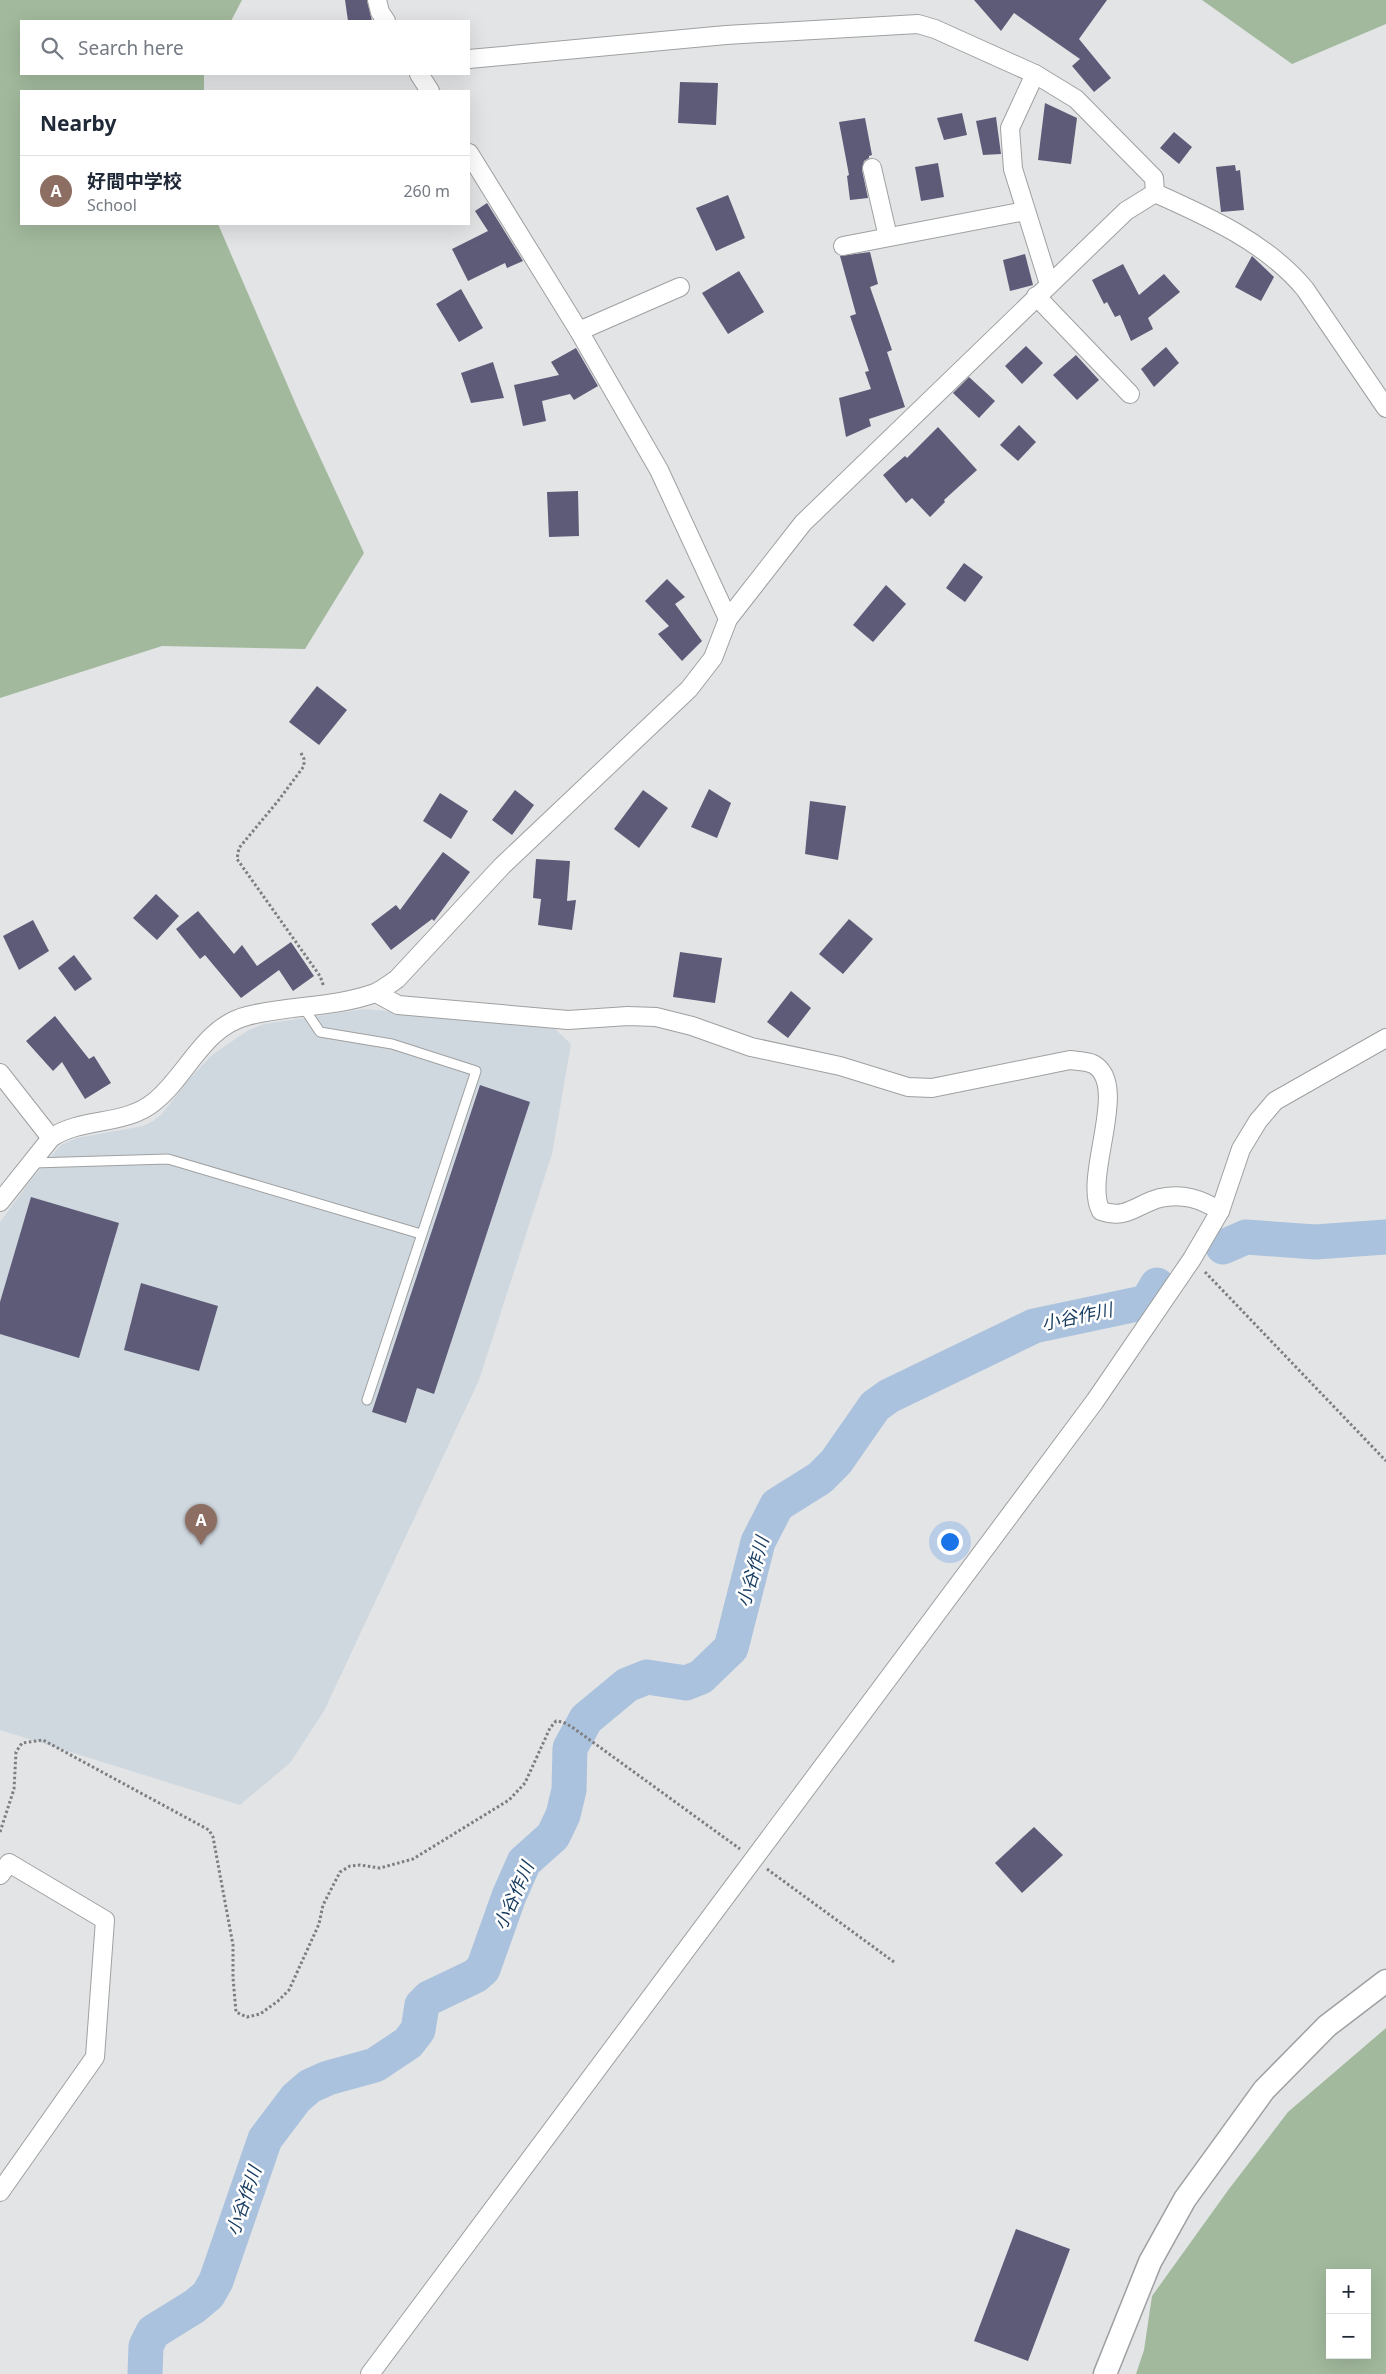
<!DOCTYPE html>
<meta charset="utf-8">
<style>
body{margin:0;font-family:"Noto Sans","Noto Sans JP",sans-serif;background:#f2f2f3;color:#1f2937}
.controls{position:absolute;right:15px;bottom:15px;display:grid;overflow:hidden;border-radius:0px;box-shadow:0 5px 20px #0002}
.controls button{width:45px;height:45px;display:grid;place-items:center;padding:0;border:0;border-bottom:1px solid #e0e1e3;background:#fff;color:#1f2937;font:25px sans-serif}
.you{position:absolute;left:949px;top:1541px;width:18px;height:18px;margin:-12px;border:4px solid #fff;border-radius:50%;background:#1a73e8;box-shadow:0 0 0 8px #1a73e833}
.badge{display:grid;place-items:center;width:32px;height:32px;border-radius:50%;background:#0f766e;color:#fff;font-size:16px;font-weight:700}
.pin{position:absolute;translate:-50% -41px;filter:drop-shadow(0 1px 2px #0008)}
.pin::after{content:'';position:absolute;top:26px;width:18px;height:15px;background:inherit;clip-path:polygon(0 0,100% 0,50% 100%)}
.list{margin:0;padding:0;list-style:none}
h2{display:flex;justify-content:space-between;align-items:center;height:65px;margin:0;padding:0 20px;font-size:21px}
h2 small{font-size:16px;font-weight:400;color:#747a83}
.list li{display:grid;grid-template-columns:32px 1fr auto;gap:15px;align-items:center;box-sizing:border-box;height:70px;padding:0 20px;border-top:1px solid #e0e1e3}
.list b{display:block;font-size:19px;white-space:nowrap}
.list p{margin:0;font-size:16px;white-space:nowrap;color:#747a83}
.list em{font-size:16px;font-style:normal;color:#747a83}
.icon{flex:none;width:28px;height:28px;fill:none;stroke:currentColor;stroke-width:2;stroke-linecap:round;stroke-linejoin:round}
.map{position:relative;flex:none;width:1386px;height:2374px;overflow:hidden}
.search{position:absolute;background:#fff;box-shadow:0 5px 20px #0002;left:20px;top:20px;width:450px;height:55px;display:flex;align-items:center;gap:12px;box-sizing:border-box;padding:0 18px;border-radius:0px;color:#747a83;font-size:19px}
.panel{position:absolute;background:#fff;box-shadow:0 5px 20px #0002;left:20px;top:90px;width:450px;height:135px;border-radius:0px}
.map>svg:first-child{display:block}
</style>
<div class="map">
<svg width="1386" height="2374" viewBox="0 0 1386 2374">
<rect width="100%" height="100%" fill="#e3e4e6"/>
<polygon fill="#d0d8df" points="365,1009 552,1026 571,1044 552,1154 479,1380 324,1711 290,1763 240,1805 0,1730 0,1222 30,1181 61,1145 77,1138 143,1126 153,1121 162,1114 188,1080 212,1055 247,1031 264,1024"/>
<g fill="#a2b99d" fill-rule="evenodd">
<polygon points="0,0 242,0 231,21 21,21 21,74 204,74 204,91 21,91 21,224 218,224 300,414 364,553 305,649 162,646 0,698"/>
<polygon points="1202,0 1386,0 1386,24 1292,64"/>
<path d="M1386,2028V2374H1136L1144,2350L1152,2296L1229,2189L1288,2112ZM1330,2273H1367V2355H1330Z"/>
</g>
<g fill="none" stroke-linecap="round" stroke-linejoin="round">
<g stroke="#aac2dd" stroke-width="35">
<polyline points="1223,1247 1246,1237 1315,1242 1386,1237"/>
<polyline points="145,2374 146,2346 153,2332 195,2306 208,2295 216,2281 265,2139 296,2098 310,2086 328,2078 375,2065 408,2043 418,2030 422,2005 429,1998 475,1976 483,1969 509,1896 524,1862 553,1836 563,1815 569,1790 570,1748 586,1719 627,1685 647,1677 686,1683 701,1677 731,1648 758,1542 777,1505 820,1478 836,1462 875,1406 889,1396 1034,1326 1147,1302 1157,1285"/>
</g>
</g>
<g fill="#5d5b78">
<polygon points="345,0 367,0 372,21 348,21"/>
<polygon points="974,0 1107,0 1079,39 1111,78 1094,92 1072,66 1080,59 1014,13 1001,31"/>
<polygon points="680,82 718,83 716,125 678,123"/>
<polygon points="1045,103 1077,118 1071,164 1038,160"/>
<polygon points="962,113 967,135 944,140 937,118"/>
<polygon points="996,117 1001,154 983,155 976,121"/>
<polygon points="865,118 872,155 869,156 869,158 864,161 862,170 868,198 850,200 847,176 849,175 839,122"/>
<polygon points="1174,132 1192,147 1179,164 1160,148"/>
<polygon points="938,163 944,197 921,201 915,167"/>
<polygon points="1235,165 1236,171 1240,170 1244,210 1221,212 1216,167"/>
<polygon points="728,195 745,238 716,251 696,208"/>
<polygon points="487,203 523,261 507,268 505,263 468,281 452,249 488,231 475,211"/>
<polygon points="870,252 878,284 870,287 892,350 887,352 905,407 869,419 871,426 846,437 839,398 871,389 865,372 869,371 850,316 856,314 840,256"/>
<polygon points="1025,254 1033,285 1010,291 1003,260"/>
<polygon points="1252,256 1274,277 1261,301 1235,287"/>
<polygon points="1123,264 1139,295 1164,274 1180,292 1148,318 1153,329 1131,341 1120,315 1115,317 1107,302 1104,304 1092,280"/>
<polygon points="739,271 764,312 728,334 702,293"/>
<polygon points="461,289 483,328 459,342 436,304"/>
<polygon points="1026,346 1043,363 1022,384 1005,366"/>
<polygon points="1166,347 1179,363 1154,387 1141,369"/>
<polygon points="576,348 598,386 574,400 570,394 542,401 546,421 523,426 514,385 559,375 551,362"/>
<polygon points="1076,355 1099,380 1077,400 1053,375"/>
<polygon points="493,362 504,398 471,403 461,373"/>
<polygon points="969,377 995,401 979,418 953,393"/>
<polygon points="1019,425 1036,442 1018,461 1000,445"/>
<polygon points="938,427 977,470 944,500 945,502 930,517 912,498 906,503 883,475 905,456 907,458"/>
<polygon points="578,491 579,536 549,537 547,492"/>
<polygon points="964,563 983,577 965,602 946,588"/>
<polygon points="667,579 685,597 675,604 702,641 682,661 658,634 669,626 645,601"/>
<polygon points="886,585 906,604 873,642 853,625"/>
<polygon points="317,686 347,710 319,745 289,722"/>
<polygon points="709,789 731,803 717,838 691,827"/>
<polygon points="515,790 534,805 512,835 492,820"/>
<polygon points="643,790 668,808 639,848 614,829"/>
<polygon points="440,793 468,811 451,839 423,821"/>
<polygon points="810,801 846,806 838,860 805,854"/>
<polygon points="443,852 470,872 434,921 432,919 391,950 371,924 396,905 400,910"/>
<polygon points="536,859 570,861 567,901 576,900 572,930 538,925 541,899 533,898"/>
<polygon points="156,894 179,916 157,940 133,918"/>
<polygon points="198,911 234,954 242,945 257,966 291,942 314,976 293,991 279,970 241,998 205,955 200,959 176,929"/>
<polygon points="849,919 873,939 843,974 819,954"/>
<polygon points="33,920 49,951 19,970 3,936"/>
<polygon points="680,952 722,958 715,1003 673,997"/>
<polygon points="74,955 92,979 75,991 58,968"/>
<polygon points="791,991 811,1008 788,1038 767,1022"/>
<polygon points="55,1016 89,1059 94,1056 111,1083 85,1099 62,1062 53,1071 26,1041"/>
<polygon points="480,1085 530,1102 434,1394 417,1388 406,1423 372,1412"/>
<polygon points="31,1197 119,1223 79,1358 0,1334 0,1302"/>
<polygon points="141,1283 218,1306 199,1371 124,1350"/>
<polygon points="1034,1827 1063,1855 1022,1893 995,1863"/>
<polygon points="1016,2229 1070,2249 1028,2361 974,2341"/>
</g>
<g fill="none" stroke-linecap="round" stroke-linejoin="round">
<defs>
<g id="service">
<polyline points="304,1008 320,1032 392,1044 476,1071 367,1400"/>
<polyline points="33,1163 168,1159 421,1234"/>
</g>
<g id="minor">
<polyline points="377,0 380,12 386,21"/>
<polyline points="469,59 726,35 918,24 935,29 1035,74 1076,99 1154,178 1155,193"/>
<polyline points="419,74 430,91"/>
<polyline points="1035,74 1010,128 1013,169 1049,284"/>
<polyline points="469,153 579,331 659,470 728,619"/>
<polyline points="872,168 888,237"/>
<polyline points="843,246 1025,211"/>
<polyline points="1036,296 1130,394"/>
<polyline points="579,331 680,287"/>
<path d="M376,993L398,1005L568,1020L628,1016L656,1017L692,1026L751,1047L840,1066L908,1087L932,1088L1070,1060C1077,1061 1087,1061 1093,1064C1131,1084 1082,1177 1101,1211C1127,1220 1137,1204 1160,1198C1183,1193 1201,1199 1220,1211"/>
<polyline points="0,1073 51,1138"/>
<path d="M0,1202L51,1138C81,1117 125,1126 154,1102C187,1076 203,1027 247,1016C289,1005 334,1008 375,993C382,990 390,984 397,979L502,866L689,689L713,658L728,619L803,523L1126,211L1155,193C1209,217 1267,243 1305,289L1386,408"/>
<polyline points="0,1875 9,1863 105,1920 95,2057 0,2192"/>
<polyline points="370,2374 1095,1401 1192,1259 1220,1211 1241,1149 1258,1121 1275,1101 1386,1038"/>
</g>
<polyline id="tertiary" points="1105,2374 1150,2262 1185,2199 1264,2090 1327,2026 1386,1981"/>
</defs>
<use href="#service" stroke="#9ea0a1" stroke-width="11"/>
<use href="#minor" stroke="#9ea0a1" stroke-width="20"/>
<use href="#tertiary" stroke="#9ea0a1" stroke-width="25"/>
<g stroke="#7e7e80" stroke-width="3" stroke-dasharray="2.5 2.5" stroke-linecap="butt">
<polyline points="301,753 304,759 304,766 278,801 239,848 237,859 320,976 324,987"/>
<polyline points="1205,1272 1386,1461"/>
<polyline points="0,1832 14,1789 16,1752 22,1743 43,1740 209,1830 213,1837 233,1945 233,1978 236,2012 247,2017 260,2014 278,2001 289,1990 319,1924 323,1905 340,1872 350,1866 360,1865 380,1868 413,1859 509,1800 525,1783 550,1728 556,1721 563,1722 572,1727 740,1849"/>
<polyline points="767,1869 894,1962"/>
</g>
<use href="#service" stroke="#fff" stroke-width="9"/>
<use href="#minor" stroke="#fff" stroke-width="18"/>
<use href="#tertiary" stroke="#fff" stroke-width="22"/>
</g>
<g text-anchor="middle" stroke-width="5" stroke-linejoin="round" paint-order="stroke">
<g font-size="18" font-style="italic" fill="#163b5f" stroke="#fff">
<text transform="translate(1077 1317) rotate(-12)" y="6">小谷作川</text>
<text transform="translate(753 1572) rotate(-74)" y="6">小谷作川</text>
<text transform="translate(514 1896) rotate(-66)" y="6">小谷作川</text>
<text transform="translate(244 2201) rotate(-71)" y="6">小谷作川</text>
</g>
</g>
</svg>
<div class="controls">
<button>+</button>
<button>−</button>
</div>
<div class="you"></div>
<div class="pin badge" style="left:201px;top:1545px;background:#8d6e63">A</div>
<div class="search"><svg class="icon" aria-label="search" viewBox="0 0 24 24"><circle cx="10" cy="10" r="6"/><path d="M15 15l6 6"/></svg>Search here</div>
<section class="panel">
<h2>Nearby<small></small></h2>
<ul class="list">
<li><span class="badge" style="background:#8d6e63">A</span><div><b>好間中学校</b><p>School</p></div><em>260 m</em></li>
</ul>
</section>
</div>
